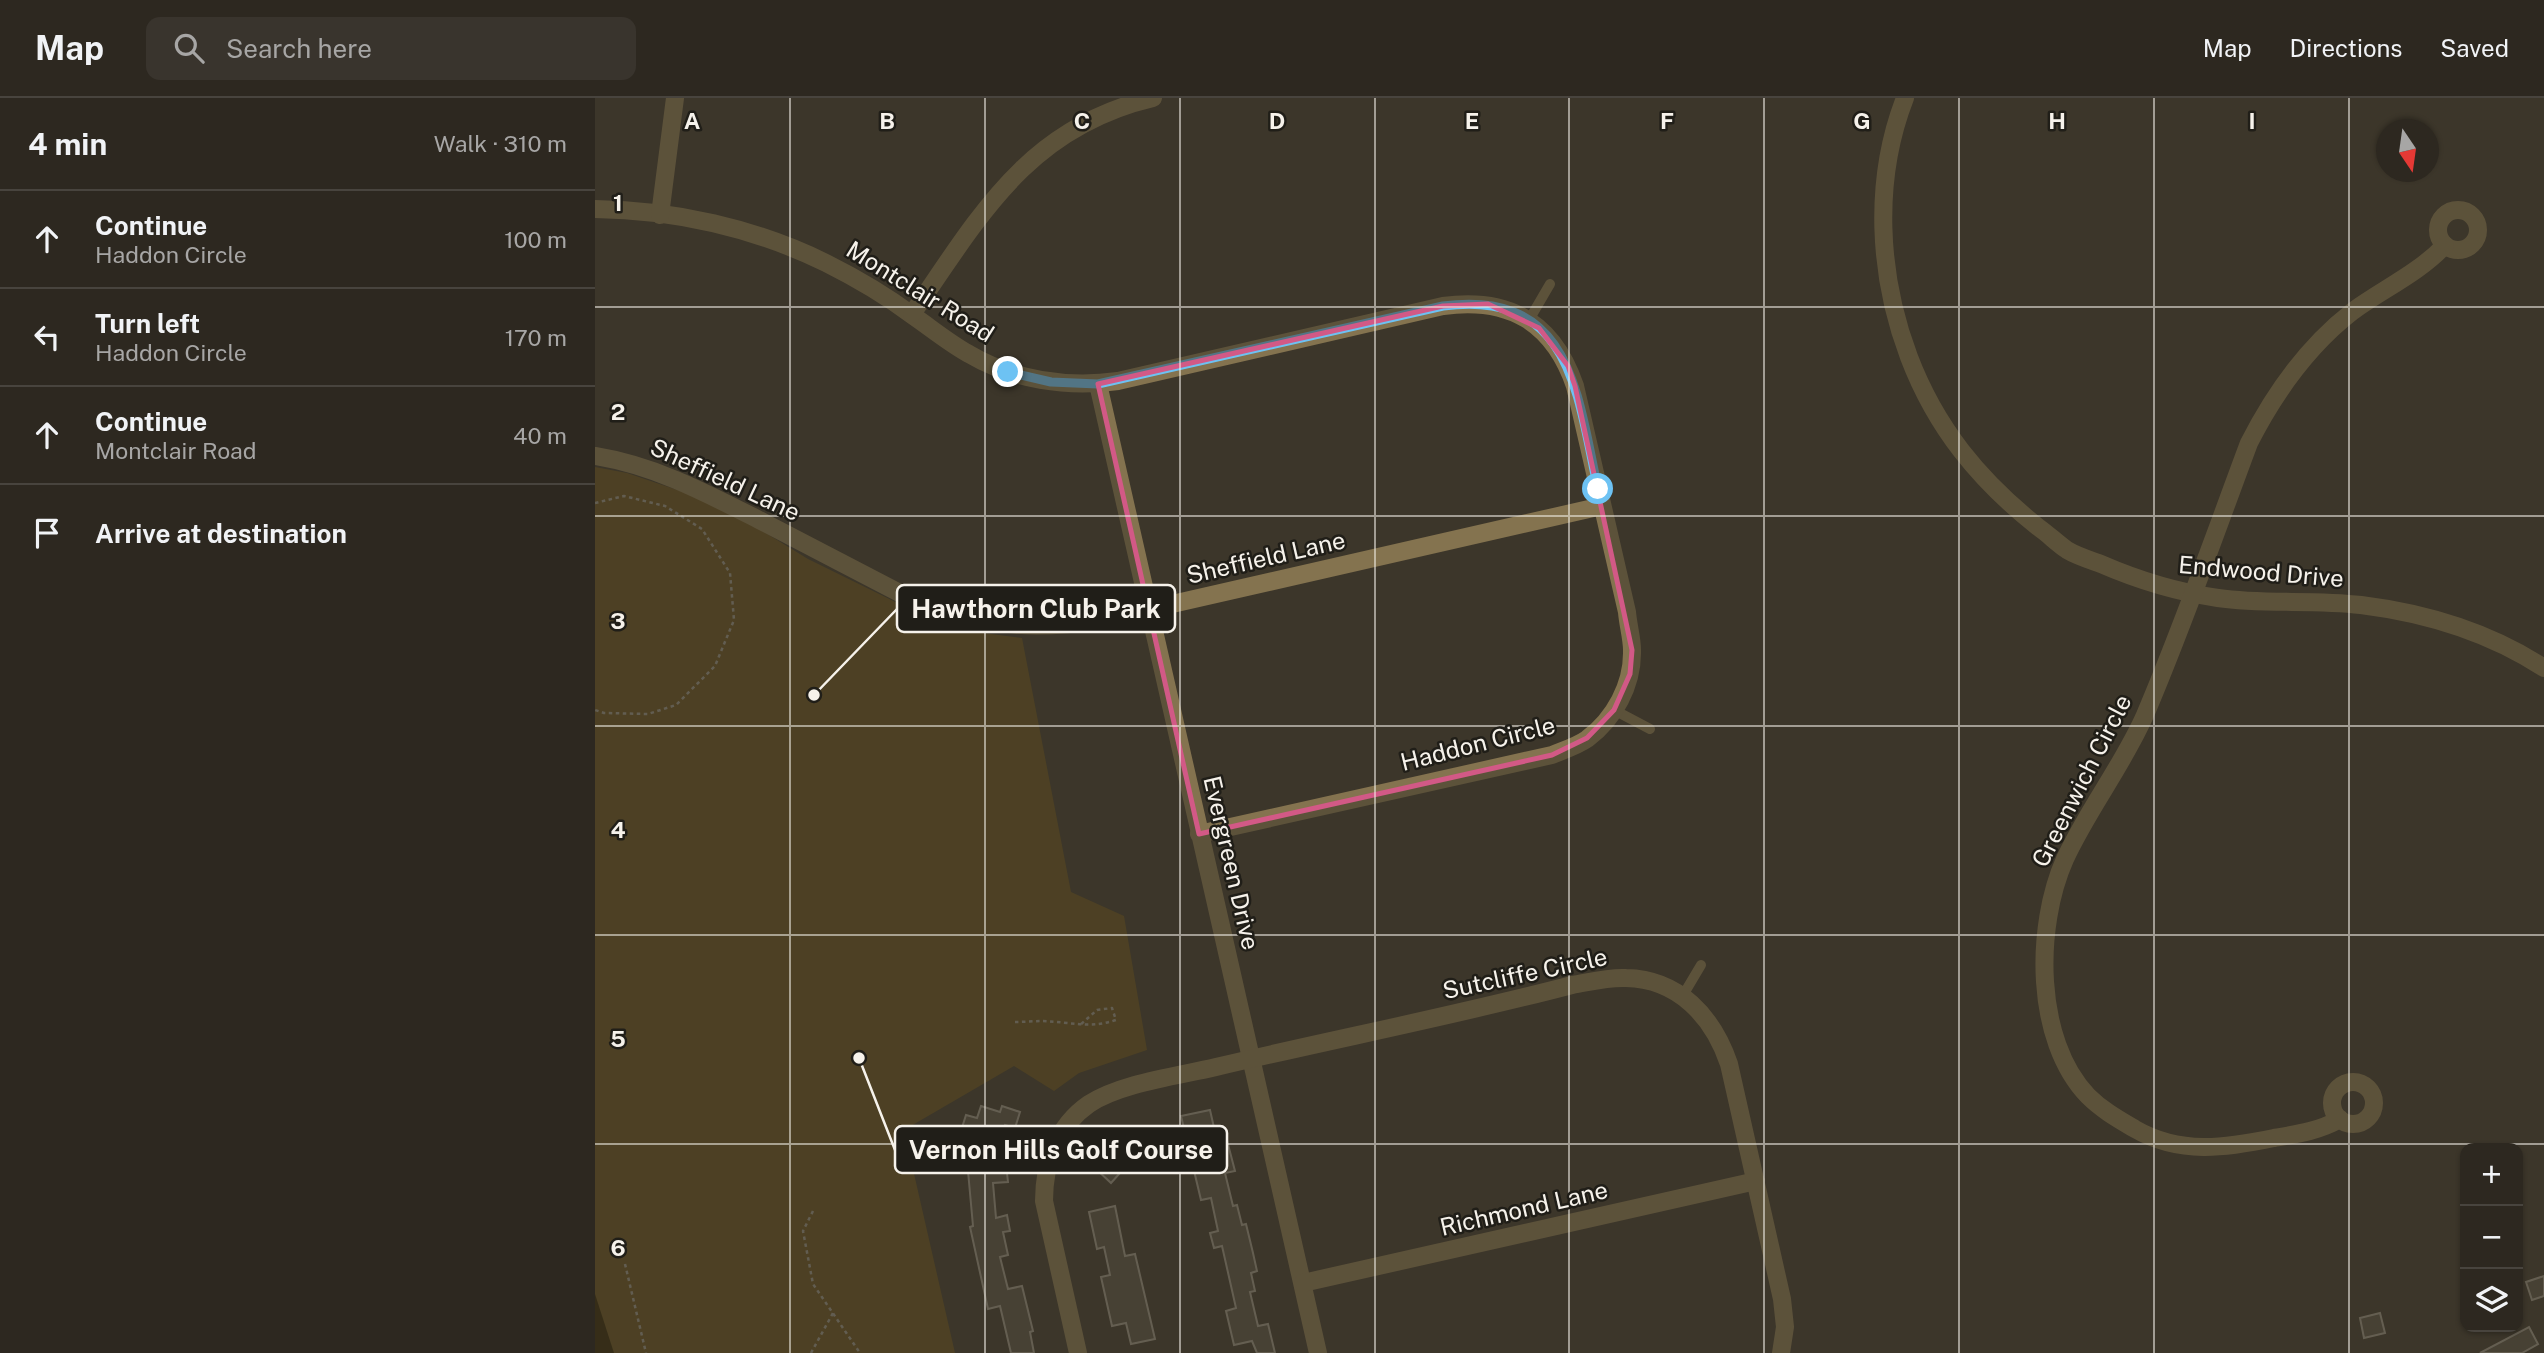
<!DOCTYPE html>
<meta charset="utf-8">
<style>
body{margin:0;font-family:"Public Sans",sans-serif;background:#39342d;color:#f1f3f6}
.controls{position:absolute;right:21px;bottom:21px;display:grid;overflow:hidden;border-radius:14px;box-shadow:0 2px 5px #0004}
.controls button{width:63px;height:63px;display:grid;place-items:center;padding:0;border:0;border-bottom:2px solid #48443e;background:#2d2820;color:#f1f3f6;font:35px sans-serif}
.compass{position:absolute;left:1781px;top:21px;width:63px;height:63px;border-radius:50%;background:#2d2820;box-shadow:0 2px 5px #0004;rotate:167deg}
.stop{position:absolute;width:21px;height:21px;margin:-16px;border:5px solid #6dc2f3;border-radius:50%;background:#fff}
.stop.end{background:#6dc2f3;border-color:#fff;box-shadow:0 2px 7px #0008}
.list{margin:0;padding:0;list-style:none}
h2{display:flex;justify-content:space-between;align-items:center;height:91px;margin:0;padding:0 28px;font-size:30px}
h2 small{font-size:23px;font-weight:400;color:#a7a6a5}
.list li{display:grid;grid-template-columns:46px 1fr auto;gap:21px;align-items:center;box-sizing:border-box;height:98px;padding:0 28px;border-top:2px solid #48443e}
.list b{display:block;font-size:26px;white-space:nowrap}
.list p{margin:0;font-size:23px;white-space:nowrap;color:#a7a6a5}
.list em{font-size:23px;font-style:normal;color:#a7a6a5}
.icon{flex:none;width:38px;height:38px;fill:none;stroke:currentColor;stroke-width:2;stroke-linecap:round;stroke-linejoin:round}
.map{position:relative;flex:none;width:1949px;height:1255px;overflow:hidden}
header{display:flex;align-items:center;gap:42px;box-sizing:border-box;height:98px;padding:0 35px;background:#2d2820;border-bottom:2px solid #48443e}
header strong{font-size:33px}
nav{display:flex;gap:38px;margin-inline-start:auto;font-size:24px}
.search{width:490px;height:63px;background:#39342d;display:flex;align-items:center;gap:18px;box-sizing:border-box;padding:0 24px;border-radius:14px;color:#a7a6a5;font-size:26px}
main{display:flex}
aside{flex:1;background:#2d2820}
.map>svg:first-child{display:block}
</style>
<header>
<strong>Map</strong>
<div class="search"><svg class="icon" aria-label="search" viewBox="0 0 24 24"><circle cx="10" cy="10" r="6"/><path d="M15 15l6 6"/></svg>Search here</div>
<nav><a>Map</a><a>Directions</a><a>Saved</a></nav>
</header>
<main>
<aside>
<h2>4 min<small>Walk · 310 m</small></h2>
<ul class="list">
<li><svg class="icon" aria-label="ahead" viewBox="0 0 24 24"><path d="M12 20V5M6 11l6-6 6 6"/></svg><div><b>Continue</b><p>Haddon Circle</p></div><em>100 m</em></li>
<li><svg class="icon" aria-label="left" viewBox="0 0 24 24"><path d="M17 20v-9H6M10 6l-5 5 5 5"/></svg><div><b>Turn left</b><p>Haddon Circle</p></div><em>170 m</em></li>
<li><svg class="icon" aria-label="ahead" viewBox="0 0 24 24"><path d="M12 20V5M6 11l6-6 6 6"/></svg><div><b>Continue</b><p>Montclair Road</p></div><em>40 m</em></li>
<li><svg class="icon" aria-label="arrive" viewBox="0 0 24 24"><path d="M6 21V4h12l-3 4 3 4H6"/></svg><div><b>Arrive at destination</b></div></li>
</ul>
</aside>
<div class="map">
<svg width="1949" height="1255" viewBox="0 0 1949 1255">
<rect width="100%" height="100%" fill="#3c362a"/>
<polygon fill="#624d1d" points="0,369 32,375 103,399 156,426 213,461 333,520 373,533 427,540 476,794 529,818 552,952 484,975 459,993 419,968 309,1032 360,1255 0,1255"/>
<polygon fill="#302303" points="0,1196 19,1255 0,1255"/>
<g fill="#544e42" stroke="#968f81" stroke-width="2">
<polygon points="386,1008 405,1014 407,1008 425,1014 420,1030 410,1027 402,1051 364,1039 371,1017 382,1020"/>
<polygon points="615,1012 620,1034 629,1031 640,1073 630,1075 638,1108 642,1107 647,1127 651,1126 658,1155 662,1173 656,1175 660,1193 655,1194 663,1228 673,1226 680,1255 662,1255 657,1243 639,1247 631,1213 641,1210 627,1148 619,1150 615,1135 623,1133 616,1100 606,1102 586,1018"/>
<polygon points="521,1038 542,1056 516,1085 501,1071 513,1058 507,1053"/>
<polygon points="411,1066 413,1084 398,1085 401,1120 412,1117 415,1133 408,1134 413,1157 405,1159 413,1191 427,1188 438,1233 435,1234 439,1255 416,1255 405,1208 393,1211 375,1129 378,1128 373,1073 394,1071 394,1067"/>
<polygon points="520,1108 530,1158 540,1156 560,1241 536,1246 531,1225 517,1228 506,1179 515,1177 509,1149 502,1151 494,1114"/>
<polygon points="1949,1178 1949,1198 1937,1202 1931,1184"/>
<polygon points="1785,1215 1790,1235 1769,1240 1765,1220"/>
<polygon points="1934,1229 1943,1246 1927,1255 1885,1255"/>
</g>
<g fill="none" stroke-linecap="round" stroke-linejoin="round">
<g stroke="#918c82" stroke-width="2.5" stroke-dasharray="3.5 3.5" stroke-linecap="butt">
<polyline points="0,405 29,398 70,408 107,431 135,475 139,522 120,568 81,607 53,616 9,615 0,612"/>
<path d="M420,924C429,924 439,923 448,923C476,924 494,931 521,922L517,910L502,912L485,927"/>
<polyline points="218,1113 208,1133 218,1186 265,1255"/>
<polyline points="30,1166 51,1255"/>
<polyline points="216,1255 238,1215"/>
</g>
<g stroke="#84734f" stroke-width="10">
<polyline points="934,222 955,186"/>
<polyline points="1019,612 1055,631"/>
<polyline points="1087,899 1106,867"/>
</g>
<g stroke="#84734f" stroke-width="18">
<path d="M1310,0C1278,82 1283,177 1314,259C1341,330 1384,382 1443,429C1453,436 1462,445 1472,452C1482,458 1495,462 1506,466C1545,483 1582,494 1623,500C1670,507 1718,501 1766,507C1830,515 1894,534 1949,570"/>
<path d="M0,111C79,112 160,130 231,165C261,180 290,197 317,217C336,230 354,245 374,256C418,282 472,290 523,283L848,208C914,199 958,224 980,288L1032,514C1033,527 1037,540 1037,552C1038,587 1019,621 992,641C982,648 969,652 957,657L604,736"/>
<circle cx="1863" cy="132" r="20"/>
<polyline points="65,117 80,0"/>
<path d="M317,216C384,119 433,29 558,0"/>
<polyline points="503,286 723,1255"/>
<path d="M0,358C62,368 115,397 170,425C219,451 269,476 318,502C386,528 435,533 507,522L1007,408"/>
<circle cx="1758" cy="1005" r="21"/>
<path d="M1745,1021C1724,1033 1703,1036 1679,1040C1631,1050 1585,1057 1540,1031C1523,1021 1507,1012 1493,998C1439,942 1440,828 1470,761C1493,711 1528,667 1550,617C1588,528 1620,436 1654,345C1679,296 1714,247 1758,213C1788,191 1824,175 1850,147"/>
<polyline points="708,1185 1161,1083"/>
<path d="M483,1255L449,1103C449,1065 462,1028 494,1006C526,985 583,978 621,969C739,941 859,918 977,887C995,884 1013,879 1031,880C1084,881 1118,919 1134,966L1187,1201L1190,1229L1186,1255"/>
</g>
</g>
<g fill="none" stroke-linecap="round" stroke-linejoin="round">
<path stroke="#6dc2f3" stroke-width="9" d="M413,274L456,284L503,286L848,208C977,191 982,296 1003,391"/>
</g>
<path d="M0 0H1949V1255H0ZM893,206L944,230L973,268L980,288L1037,552L1035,576L1019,612L992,640L957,657L604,736L503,286L848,208Z" fill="#3c362a" fill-opacity=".55" fill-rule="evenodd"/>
<path fill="none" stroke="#d25986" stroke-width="5" stroke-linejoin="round" d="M893,206L944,230L973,268L980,288L1037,552L1035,576L1019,612L992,640L957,657L604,736L503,286L848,208Z"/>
<path fill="none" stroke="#f6f2eb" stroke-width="2" stroke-opacity="0.55" d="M195,0V1255M390,0V1255M585,0V1255M780,0V1255M974,0V1255M1169,0V1255M1364,0V1255M1559,0V1255M1754,0V1255M0,209H1949M0,418H1949M0,628H1949M0,837H1949M0,1046H1949"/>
<g text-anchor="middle" stroke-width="5" stroke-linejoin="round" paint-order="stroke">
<g font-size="24" fill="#f6f2eb" stroke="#201e18">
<text transform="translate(325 194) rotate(32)" y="8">Montclair Road</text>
<text transform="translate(130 382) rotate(25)" y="8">Sheffield Lane</text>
<text transform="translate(671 460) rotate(-13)" y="8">Sheffield Lane</text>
<text transform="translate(1666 474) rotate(5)" y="8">Endwood Drive</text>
<text transform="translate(883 646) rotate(-14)" y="8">Haddon Circle</text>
<text transform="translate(1487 683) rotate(-63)" y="8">Greenwich Circle</text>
<text transform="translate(636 765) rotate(77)" y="8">Evergreen Drive</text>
<text transform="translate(930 876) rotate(-12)" y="8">Sutcliffe Circle</text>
<text transform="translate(929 1111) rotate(-13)" y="8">Richmond Lane</text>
</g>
</g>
<g font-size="23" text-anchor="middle" font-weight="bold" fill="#f6f2eb" stroke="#201e18" stroke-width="5" stroke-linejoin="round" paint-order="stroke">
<text x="97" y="31">A</text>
<text x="292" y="31">B</text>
<text x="487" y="31">C</text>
<text x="682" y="31">D</text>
<text x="877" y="31">E</text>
<text x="1072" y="31">F</text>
<text x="1267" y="31">G</text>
<text x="1462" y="31">H</text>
<text x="1657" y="31">I</text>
<text x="23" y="113">1</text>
<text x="23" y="322">2</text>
<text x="23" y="531">3</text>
<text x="23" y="740">4</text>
<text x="23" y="949">5</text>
<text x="23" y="1158">6</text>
</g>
<path fill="none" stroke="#f6f2eb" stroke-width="2.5" d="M219 597L302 511M264 960L300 1052"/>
<g fill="#f6f2eb" stroke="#201e18" stroke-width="2.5">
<circle cx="219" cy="597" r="7"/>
<circle cx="264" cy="960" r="7"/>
</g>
<g fill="#201e18" stroke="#f6f2eb" stroke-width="2.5">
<rect x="302" y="487" width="278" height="47" rx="7"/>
<rect x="300" y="1028" width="332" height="47" rx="7"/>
</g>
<g font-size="26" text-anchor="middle" font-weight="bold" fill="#f6f2eb">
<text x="441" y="520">Hawthorn Club Park</text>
<text x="466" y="1061">Vernon Hills Golf Course</text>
</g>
</svg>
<div class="controls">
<button>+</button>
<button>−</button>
<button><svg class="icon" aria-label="layers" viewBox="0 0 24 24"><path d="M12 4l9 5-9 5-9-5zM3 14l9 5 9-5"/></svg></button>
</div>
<svg class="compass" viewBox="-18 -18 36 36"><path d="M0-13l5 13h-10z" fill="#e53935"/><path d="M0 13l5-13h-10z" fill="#a7a6a5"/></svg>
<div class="stop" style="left:1003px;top:391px"></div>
<div class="stop end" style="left:413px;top:274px"></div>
</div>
</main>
